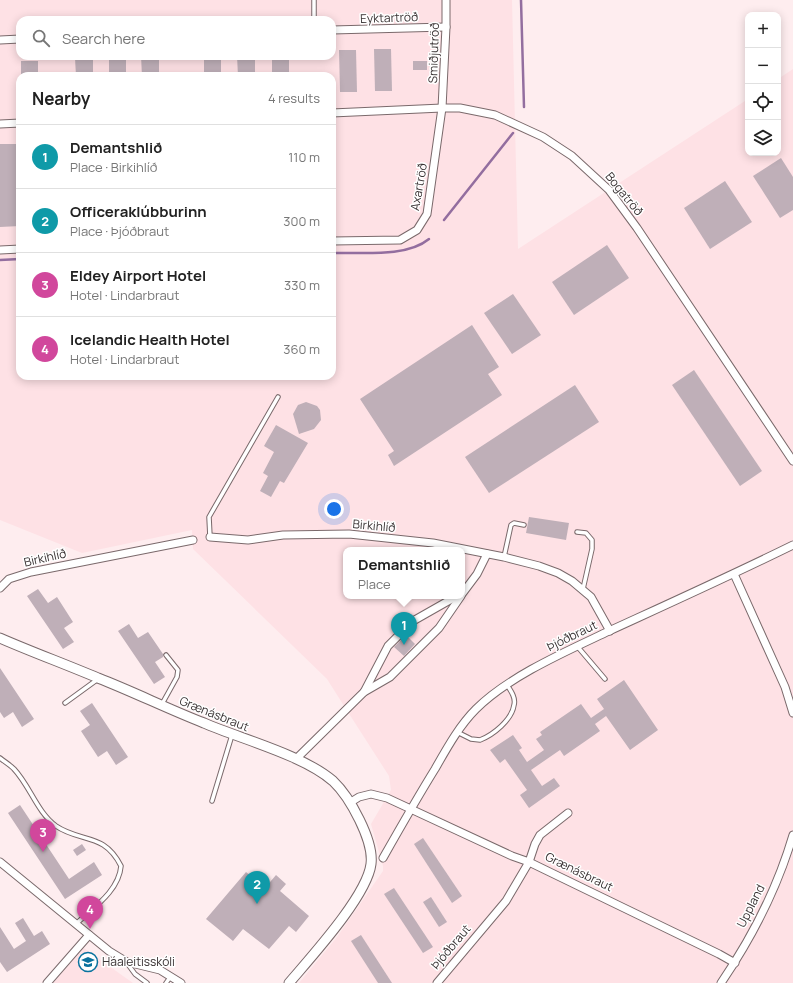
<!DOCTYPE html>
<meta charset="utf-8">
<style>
body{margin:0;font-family:Manrope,sans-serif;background:#f6f6f6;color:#222}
.controls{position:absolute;right:12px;top:12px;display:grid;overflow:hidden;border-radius:8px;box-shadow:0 2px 10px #0003}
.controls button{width:36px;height:36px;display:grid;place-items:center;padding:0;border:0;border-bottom:1px solid #e0e0e0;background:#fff;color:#222;font:20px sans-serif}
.you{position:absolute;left:334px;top:509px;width:14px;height:14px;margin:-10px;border:3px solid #fff;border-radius:50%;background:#1a73e8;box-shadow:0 0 0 6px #1a73e833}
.badge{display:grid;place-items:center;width:26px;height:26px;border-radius:50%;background:#db2777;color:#fff;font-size:13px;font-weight:700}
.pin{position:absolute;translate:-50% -33px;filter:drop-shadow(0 1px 2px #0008)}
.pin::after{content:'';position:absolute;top:21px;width:14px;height:12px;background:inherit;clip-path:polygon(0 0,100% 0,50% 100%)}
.popup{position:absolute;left:343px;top:547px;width:122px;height:52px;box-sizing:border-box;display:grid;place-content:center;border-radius:8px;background:#fff;filter:drop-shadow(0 1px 3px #0005);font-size:13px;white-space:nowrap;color:#767676}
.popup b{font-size:15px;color:#222}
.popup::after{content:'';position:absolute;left:50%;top:100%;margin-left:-8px;border:8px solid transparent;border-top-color:#fff}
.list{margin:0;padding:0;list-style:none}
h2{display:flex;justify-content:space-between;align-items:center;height:52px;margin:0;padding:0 16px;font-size:17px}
h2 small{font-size:13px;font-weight:400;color:#767676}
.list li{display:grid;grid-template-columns:26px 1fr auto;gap:12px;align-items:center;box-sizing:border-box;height:64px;padding:0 16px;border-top:1px solid #e0e0e0}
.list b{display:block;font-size:15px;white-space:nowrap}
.list p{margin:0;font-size:13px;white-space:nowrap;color:#767676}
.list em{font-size:13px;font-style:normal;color:#767676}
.icon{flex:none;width:22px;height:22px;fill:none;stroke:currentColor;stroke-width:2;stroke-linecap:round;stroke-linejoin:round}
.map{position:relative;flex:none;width:793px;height:983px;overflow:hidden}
.search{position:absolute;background:#fff;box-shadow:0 2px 10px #0003;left:16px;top:16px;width:320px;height:44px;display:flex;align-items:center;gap:10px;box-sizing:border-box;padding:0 14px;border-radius:12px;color:#767676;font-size:15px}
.panel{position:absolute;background:#fff;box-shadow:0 2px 10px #0003;left:16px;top:72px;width:320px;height:308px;border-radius:12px}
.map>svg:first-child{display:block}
</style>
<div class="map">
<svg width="793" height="983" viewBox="0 0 793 983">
<rect width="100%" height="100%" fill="#feedef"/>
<g fill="#fee1e5" fill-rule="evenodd">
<path d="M0,0H512L518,249L748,99V153H778V79L793,69V983H299L337,937L383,871V866L371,824L391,790L389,776L346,709L327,679L193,549L192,530L82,553L0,520ZM20,20H332V56H20ZM20,76H332V376H20ZM346,550H462V596H346Z"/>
<polygon points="84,948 123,976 133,983 53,983"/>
</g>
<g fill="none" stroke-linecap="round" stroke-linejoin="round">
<g stroke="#936e9f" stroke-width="2.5">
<polyline points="521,0 524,107"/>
<polyline points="444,220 513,133"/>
<path d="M332,253C361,252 406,258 429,239"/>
<polyline points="0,260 20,259"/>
</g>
</g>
<g fill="#bfafb8">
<polygon points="374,49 391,49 392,91 375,91"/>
<polygon points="339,50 356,50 357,92 340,92"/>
<polygon points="141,56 159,56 159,76 142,76"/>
<rect x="204" y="56" width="17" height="20"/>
<polygon points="237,56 255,56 255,76 238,76"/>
<rect x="272" y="56" width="17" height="20"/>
<rect x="109" y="57" width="17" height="19"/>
<polygon points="75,58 93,58 93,76 76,76"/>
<rect x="21" y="61" width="17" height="15"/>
<rect x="413" y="61" width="14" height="9"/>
<polygon points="0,144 20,144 20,226 0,227"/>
<polygon points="781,158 793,177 793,210 780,218 753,176"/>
<polygon points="725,181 752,222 710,249 684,208"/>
<polygon points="607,245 629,278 574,315 552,282"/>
<polygon points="513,294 541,335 512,354 484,313"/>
<polygon points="472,325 499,367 488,374 502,395 394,466 388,455 394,451 360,399"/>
<polygon points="694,370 762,471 740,486 672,385"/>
<polygon points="575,385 599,422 489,493 465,457"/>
<polygon points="306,402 317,406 320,410 321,420 314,429 299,434 293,414 298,405"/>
<polygon points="276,425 308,443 284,483 280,481 271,497 260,491 268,476 263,473 274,452 264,446"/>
<polygon points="529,517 569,523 566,540 526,533"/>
<polygon points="38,589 48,603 57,597 73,622 64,628 74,642 63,649 27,596"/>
<polygon points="129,624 138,638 148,632 163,654 163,657 155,662 165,677 154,684 118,631"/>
<polygon points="406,635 415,644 404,656 394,647"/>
<polygon points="0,668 34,719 22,727 13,712 4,718 0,712"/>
<polygon points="624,680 658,730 630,750 606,716 595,724 600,731 564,756 560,750 531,770 542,786 554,778 560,786 529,808 520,795 527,790 505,759 500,763 490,750 513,735 522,748 519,750 527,762 544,750 536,739 542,735 540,732 581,704 591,718 604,709 597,699"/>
<polygon points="92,703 128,757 116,765 107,751 98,757 81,731 90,725 80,711"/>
<polygon points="20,805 69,879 94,862 102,875 65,899 8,813"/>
<polygon points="423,838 462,896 452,903 414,844"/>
<polygon points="82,844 86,850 77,856 73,850"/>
<polygon points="246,872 265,888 276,875 286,884 280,891 309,916 296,932 289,926 269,949 243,929 233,941 206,919"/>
<polygon points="394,888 433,947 423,953 384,894"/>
<polygon points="431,897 447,922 439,927 423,902"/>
<polygon points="23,918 34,936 42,931 50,944 7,972 0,962 0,927 14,949 26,941 15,923"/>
<polygon points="361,935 392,983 378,983 351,941"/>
</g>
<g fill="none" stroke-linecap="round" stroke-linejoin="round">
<defs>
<g id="service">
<polyline points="314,0 314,20"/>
<polyline points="577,532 586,533 592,540 592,549 583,589"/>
<polyline points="210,537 209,517 278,397"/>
<polyline points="504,557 511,525 514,523 524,525"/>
<polyline points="577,646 605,679"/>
<polyline points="65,703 98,679"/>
<polyline points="162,704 177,677 178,670 166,655"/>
<path d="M457,732L471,739L480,740C493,735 512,720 514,705C516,698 511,691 507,685"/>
<path d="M0,758C5,762 10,765 14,769C30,786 37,812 56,826C81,843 104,832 121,866C119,891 93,908 76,924"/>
<polyline points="212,801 232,735"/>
<polyline points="127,963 135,974 147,983"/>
<polyline points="166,983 171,976"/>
</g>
<g id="minor">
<polyline points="332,30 446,27"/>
<polyline points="0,40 20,39"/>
<polyline points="332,113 442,108 460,108 495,115 543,137 572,156 609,190 637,228 793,461"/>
<polyline points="0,124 20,123"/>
<polyline points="332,241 400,240 417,230 427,214 442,108 446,27 446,0"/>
<polyline points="0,250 20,249"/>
<polyline points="210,537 248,540 283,535 349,534 433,543 504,557 539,566 558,573 572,581 591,597 610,631"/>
<polyline points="734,574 785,687 793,713"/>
<polyline points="0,588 9,579 31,572 193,540"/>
<polyline points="462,594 477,574 487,554"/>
<polyline points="364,692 388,646 413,621 457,596"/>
<polyline points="296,759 364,692 390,677 439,628 461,596"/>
<polyline points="351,802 359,797 371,794 387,798 512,856 529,862 719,954 735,963"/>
<path d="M383,858C400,828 417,798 435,769C447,748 459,726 476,709C509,676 567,651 609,631C670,603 732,575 793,545"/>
<polyline points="0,862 109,951 127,962 160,970 181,983"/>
<polyline points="47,983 89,935"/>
<polyline points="437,983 506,901 529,862 535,844 540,835 568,813"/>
<path d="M721,983C751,939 778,886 793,835"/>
</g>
<path id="tertiary" d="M0,638C32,652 65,664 98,678C134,692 168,709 204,723C241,739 303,755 333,781C350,797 374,841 371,864C367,896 311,957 289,983"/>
</defs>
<use href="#service" stroke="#7a696b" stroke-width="5.5"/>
<use href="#minor" stroke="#7a696b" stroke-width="9"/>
<use href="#tertiary" stroke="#7a696b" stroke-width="11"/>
<use href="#service" stroke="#fff" stroke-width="3.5"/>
<use href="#minor" stroke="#fff" stroke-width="7"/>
<use href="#tertiary" stroke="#fff" stroke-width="9"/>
</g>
<defs>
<symbol id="school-ring" viewBox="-11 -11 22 22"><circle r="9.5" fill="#fff" stroke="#0a729e" stroke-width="1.5"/><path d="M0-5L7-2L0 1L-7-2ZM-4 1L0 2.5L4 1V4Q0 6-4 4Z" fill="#0a729e"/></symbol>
</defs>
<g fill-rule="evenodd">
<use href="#school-ring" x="77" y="951" width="22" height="22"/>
</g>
<g text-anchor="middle" stroke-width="3" stroke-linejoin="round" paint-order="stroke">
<g font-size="12" fill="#393233" stroke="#fff">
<text transform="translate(389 18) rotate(-2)" y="4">Eyktartröð</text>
<text transform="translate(434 53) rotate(-88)" y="4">Smiðjutröð</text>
<text transform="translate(419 187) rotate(-80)" y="4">Axartröð</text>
<text transform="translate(624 194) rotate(51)" y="4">Bogatröð</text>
<text transform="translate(374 526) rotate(5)" y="4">Birkihlíð</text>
<text transform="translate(45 558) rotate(-13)" y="4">Birkihlíð</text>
<text transform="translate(572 636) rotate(-26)" y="4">Þjóðbraut</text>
<text transform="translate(214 714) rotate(22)" y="4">Grænásbraut</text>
<text transform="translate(579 872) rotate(26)" y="4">Grænásbraut</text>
<text transform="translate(751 906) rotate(-63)" y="4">Uppland</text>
<text transform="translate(451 947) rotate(-50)" y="4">Þjóðbraut</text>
</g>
<g font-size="12" fill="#393233" stroke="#fff" text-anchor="start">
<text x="102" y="966">Háaleitisskóli</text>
</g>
</g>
</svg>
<div class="controls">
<button>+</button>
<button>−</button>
<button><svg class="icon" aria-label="locate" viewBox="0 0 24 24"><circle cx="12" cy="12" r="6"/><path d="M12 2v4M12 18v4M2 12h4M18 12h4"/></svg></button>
<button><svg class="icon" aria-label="layers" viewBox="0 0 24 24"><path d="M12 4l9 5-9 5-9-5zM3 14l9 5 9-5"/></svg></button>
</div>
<div class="you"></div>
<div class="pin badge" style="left:404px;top:645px;background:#0f9aa8">1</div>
<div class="popup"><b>Demantshlið</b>Place</div>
<div class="pin badge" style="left:257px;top:904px;background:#0f9aa8">2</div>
<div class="pin badge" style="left:43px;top:852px;background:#d1479c">3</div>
<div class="pin badge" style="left:90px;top:929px;background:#d1479c">4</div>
<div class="search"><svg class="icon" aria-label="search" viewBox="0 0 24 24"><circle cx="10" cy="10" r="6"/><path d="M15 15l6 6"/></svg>Search here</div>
<section class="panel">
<h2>Nearby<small>4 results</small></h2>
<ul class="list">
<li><span class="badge" style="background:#0f9aa8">1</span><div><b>Demantshlið</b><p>Place · Birkihlíð</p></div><em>110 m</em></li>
<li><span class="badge" style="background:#0f9aa8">2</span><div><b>Officeraklúbburinn</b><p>Place · Þjóðbraut</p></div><em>300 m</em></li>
<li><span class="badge" style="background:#d1479c">3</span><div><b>Eldey Airport Hotel</b><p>Hotel · Lindarbraut</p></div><em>330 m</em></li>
<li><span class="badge" style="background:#d1479c">4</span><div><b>Icelandic Health Hotel</b><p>Hotel · Lindarbraut</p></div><em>360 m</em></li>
</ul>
</section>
</div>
